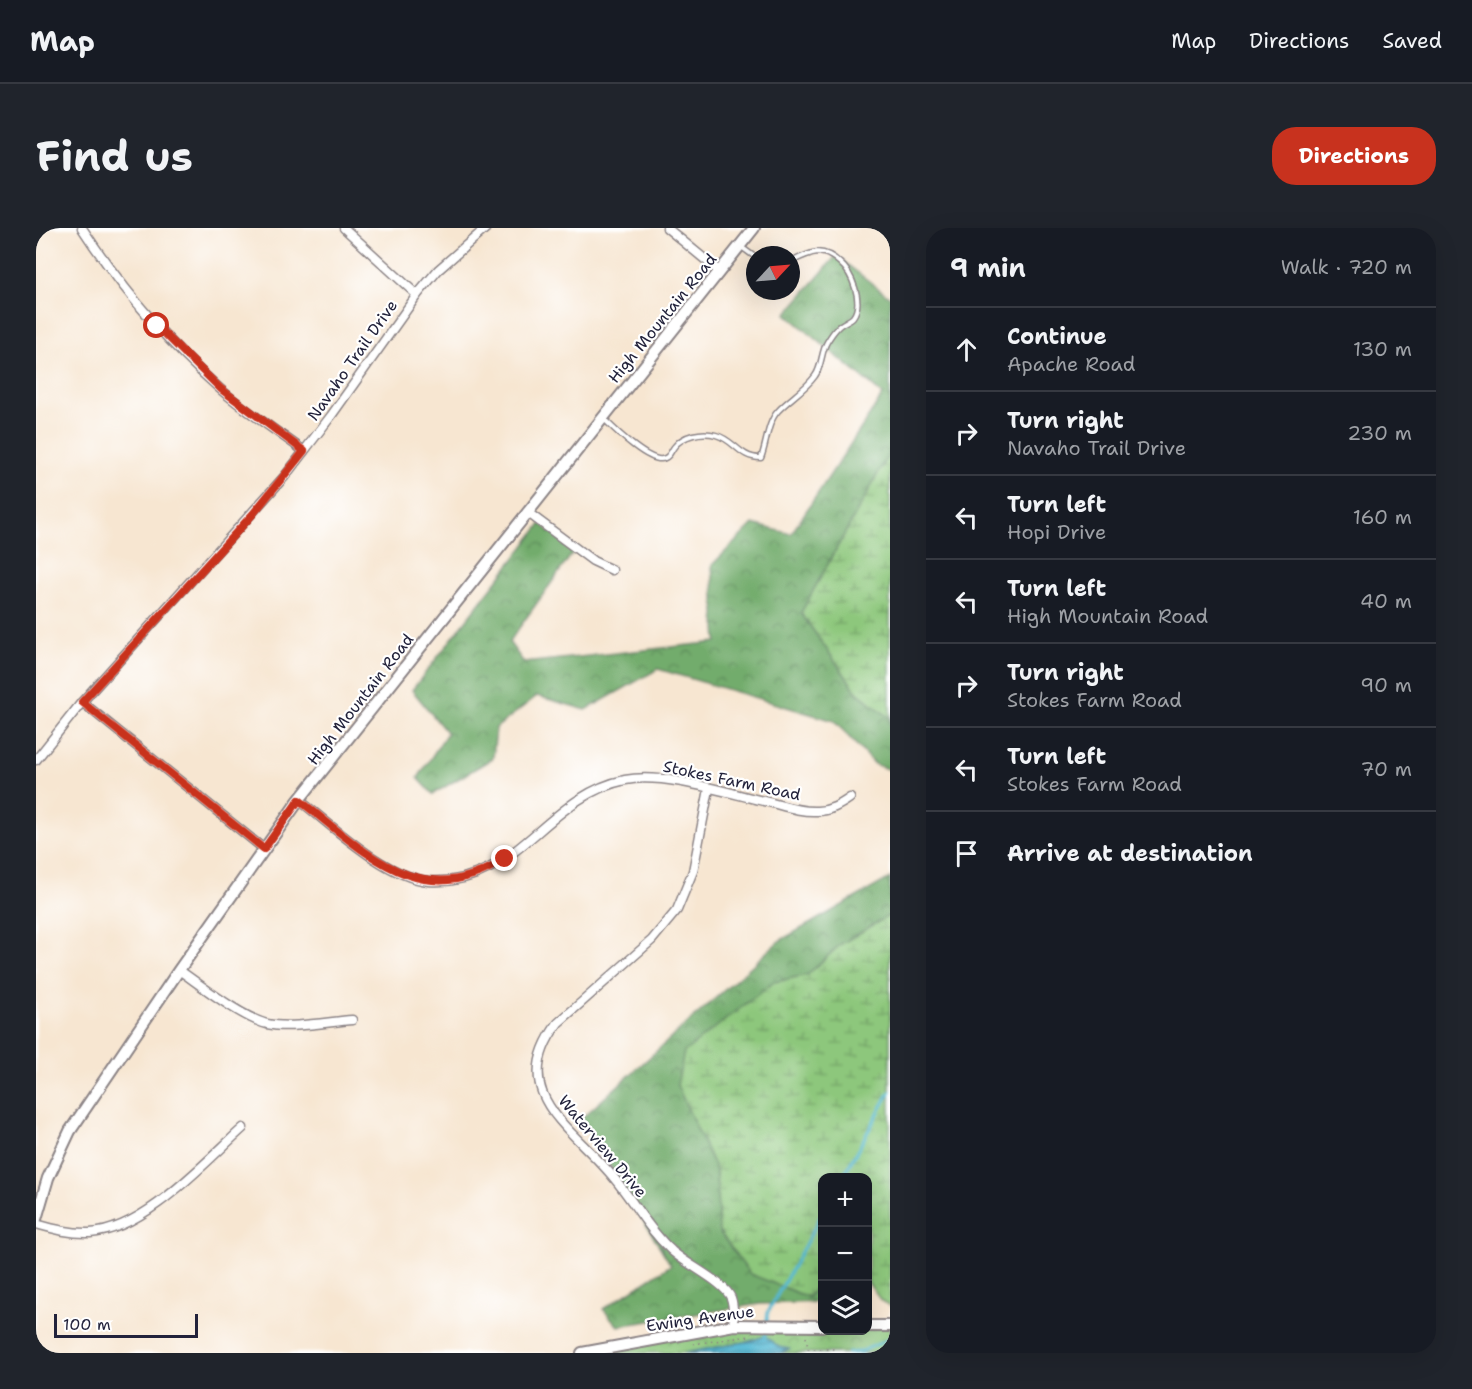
<!DOCTYPE html>
<meta charset="utf-8">
<style>
body{margin:0;font-family:"Shantell Sans",sans-serif;background:#20242c;color:#f1f3f6}
.controls{position:absolute;right:18px;bottom:18px;display:grid;overflow:hidden;border-radius:12px;box-shadow:0 6px 24px #0002}
.controls button{width:54px;height:54px;display:grid;place-items:center;padding:0;border:0;border-bottom:2px solid #363941;background:#171b24;color:#f1f3f6;font:30px sans-serif}
.compass{position:absolute;left:710px;top:18px;width:54px;height:54px;border-radius:50%;background:#171b24;box-shadow:0 6px 24px #0002;rotate:64deg}
.scale{position:absolute;left:18px;bottom:15px;width:144px;box-sizing:border-box;padding-left:6px;border:3px solid #22223b;border-top:0;font-size:16px;line-height:21px;white-space:nowrap;color:#22223b;-webkit-text-stroke:4px #fff;paint-order:stroke}
.stop{position:absolute;width:18px;height:18px;margin:-14px;border:4px solid #c8321e;border-radius:50%;background:#fff}
.stop.end{background:#c8321e;border-color:#fff;box-shadow:0 2px 6px #0008}
.list{margin:0;padding:0;list-style:none}
h2{display:flex;justify-content:space-between;align-items:center;height:78px;margin:0;padding:0 24px;font-size:26px}
h2 small{font-size:20px;font-weight:400;color:#9ea1a6}
.list li{display:grid;grid-template-columns:39px 1fr auto;gap:18px;align-items:center;box-sizing:border-box;height:84px;padding:0 24px;border-top:2px solid #363941}
.list b{display:block;font-size:22px;white-space:nowrap}
.list p{margin:0;font-size:20px;white-space:nowrap;color:#9ea1a6}
.list em{font-size:20px;font-style:normal;color:#9ea1a6}
.icon{flex:none;width:33px;height:33px;fill:none;stroke:currentColor;stroke-width:2;stroke-linecap:round;stroke-linejoin:round}
.map{position:relative;flex:none;width:854px;height:1125px;overflow:hidden;border-radius:24px}
header{display:flex;align-items:center;gap:36px;box-sizing:border-box;height:84px;padding:0 30px;background:#171b24;border-bottom:2px solid #363941}
header strong{font-size:28px}
nav{display:flex;gap:33px;margin-inline-start:auto;font-size:21px}
.intro{display:flex;align-items:center;justify-content:space-between;box-sizing:border-box;height:144px;padding:0 36px}
h1{margin:0;font-size:42px}
.button{padding:15px 27px;border-radius:24px;background:#c8321e;color:#fff;font-size:21px;font-weight:700}
main{display:flex;gap:36px;padding:0 36px}
aside{flex:1;background:#171b24;border-radius:24px;box-shadow:0 6px 24px #0002}
.map>svg:first-child{display:block}
</style>
<header>
<strong>Map</strong>
<nav><a>Map</a><a>Directions</a><a>Saved</a></nav>
</header>
<div class="intro"><h1>Find us</h1><a class="button">Directions</a></div>
<main>
<div class="map">
<svg width="854" height="1125" viewBox="0 0 854 1125">
<defs>
<pattern id="forest-crowns" width="20" height="18" patternUnits="userSpaceOnUse" patternTransform="scale(1.5)"><rect width="20" height="18" fill="#72ac6c"/><path d="M2 6a3 3 0 1 1 6 0M12 15a3 3 0 1 1 6 0" fill="none" stroke="#5d8c5a"/></pattern>
<pattern id="wetland-marsh" width="20" height="14" patternUnits="userSpaceOnUse" patternTransform="scale(1.5)"><rect width="20" height="14" fill="#8dc77c"/><path d="M1 5h8M5 5V1M11 12h8M15 12V8" fill="none" stroke="#73a167"/></pattern>
<pattern id="park-crowns" width="20" height="18" patternUnits="userSpaceOnUse" patternTransform="scale(1.5)"><rect width="20" height="18" fill="#8dc77c"/><path d="M2 6a3 3 0 1 1 6 0M12 15a3 3 0 1 1 6 0" fill="none" stroke="#73a167"/></pattern>
<pattern id="water-rules" width="6" height="5" patternUnits="userSpaceOnUse" patternTransform="scale(1.5)"><rect width="6" height="5" fill="#55b9d4"/><path d="M0 2.5h6" fill="none" stroke="#4696ad"/></pattern>
</defs>
<rect width="100%" height="100%" fill="#fff"/>
<filter id="ink" filterUnits="userSpaceOnUse"><feTurbulence type="fractalNoise" baseFrequency=".0167" numOctaves="2"/><feDisplacementMap in="SourceGraphic" scale="12" xChannelSelector="R" yChannelSelector="G"/><feConvolveMatrix kernelMatrix="1 2 1 2 8 2 1 2 1" color-interpolation-filters="sRGB"/></filter>
<filter id="wash" filterUnits="userSpaceOnUse"><feTurbulence type="fractalNoise" baseFrequency=".008" numOctaves="4" result="noise"/><feDisplacementMap in="SourceGraphic" scale="24" xChannelSelector="R" yChannelSelector="G"/><feGaussianBlur stdDeviation="1.35" result="paint"/><feColorMatrix in="noise" values="0 0 0 0 0 0 0 0 0 0 0 0 0 0 0 0 0 1.4 0 .05"/><feComposite in="paint" operator="in"/></filter>
<g filter="url(#wash)">
<rect width="100%" height="100%" fill="#f7e6d1"/>
<g fill="url(#forest-crowns)" stroke="#4a6754" stroke-width="1.5">
<polygon points="800,28 854,69 854,224 765,385 821,464 854,490 854,542 838,536 798,493 622,441 550,482 501,468 460,500 457,530 397,566 382,550 411,505 376,462 505,296 539,322 473,414 488,435 681,414 676,337 717,296 755,306 847,167 750,86"/>
<polygon points="854,650 854,687 805,716 771,747 738,754 641,857 680,942 683,1003 714,1046 772,1069 786,1051 786,1074 724,1076 582,1098 567,1081 635,1037 545,891 743,713"/>
</g>
<g fill="url(#wetland-marsh)" stroke="#58745c" stroke-width="1.5">
<polygon points="854,224 854,490 821,464 765,385"/>
<polygon points="854,687 854,1078 845,1073 832,1055 832,950 786,950 786,1051 772,1069 714,1046 683,1003 680,942 641,857 648,824 738,754 771,747 805,716"/>
</g>
<polygon fill="url(#park-crowns)" stroke="#58745c" stroke-width="1.5" points="690,1098 832,1102 854,1098 854,1125 546,1125"/>
<polygon fill="url(#water-rules)" stroke="#3c6e88" stroke-width="1.5" points="729,1108 743,1119 753,1121 744,1125 649,1125 714,1113"/>
<g fill="none" stroke-linecap="round" stroke-linejoin="round">
<g stroke="#55b9d4" stroke-width="3">
<polyline points="806,950 854,864"/>
<polyline points="729,1108 732,1084 786,986"/>
<polyline points="812,1125 824,1124 853,1111"/>
</g>
</g>
</g>
<g filter="url(#ink)">
<g fill="none" stroke-linecap="round" stroke-linejoin="round">
<defs>
<g id="service">
<polyline points="704,18 719,29"/>
<path d="M569,192C578,201 616,238 629,230C634,228 635,223 638,219C647,207 666,203 680,207C699,212 703,230 725,230C731,215 731,195 742,183C753,171 769,162 779,148C786,139 785,124 791,114C794,109 798,103 802,99C806,95 813,93 817,89C828,74 816,45 804,35C786,18 775,24 755,34"/>
</g>
<g id="minor">
<path d="M46,0C84,58 131,114 183,160C209,183 240,202 268,223"/>
<polyline points="308,0 381,67"/>
<polyline points="631,0 683,43"/>
<polyline points="491,284 557,333 576,342"/>
<polyline points="46,474 228,621"/>
<polyline points="0,532 46,474 249,248 295,188 381,67 402,42 450,0"/>
<path d="M673,561L657,643L641,682L616,712L522,795C468,867 539,901 578,950C598,974 612,1001 635,1022C649,1036 689,1054 695,1070C698,1078 697,1088 698,1097"/>
<path d="M263,572C297,598 349,649 392,653C479,660 510,568 589,552C630,544 695,566 736,575C751,579 766,584 781,583C794,583 804,577 814,570"/>
<path d="M143,742C166,758 205,789 231,796C255,801 291,794 316,792"/>
<path d="M0,996C18,1001 36,1006 54,1005C108,1002 168,935 207,900"/>
</g>
<g id="secondary">
<polyline points="0,991 12,950 34,903 143,742 263,572 718,0"/>
<polyline points="832,1098 854,1098"/>
<polyline points="546,1125 698,1097 786,1098"/>
</g>
</defs>
<use href="#service" stroke="#8c8486" stroke-width="7"/>
<use href="#minor" stroke="#8c8486" stroke-width="11"/>
<use href="#secondary" stroke="#8c8486" stroke-width="14"/>
<g stroke="#8c8486" stroke-width="1.5" stroke-dasharray="1.5 4.5" stroke-linecap="butt">
<polyline points="770,1109 772,1121 797,1121 798,1125"/>
<polyline points="657,1116 714,1108"/>
</g>
<use href="#service" stroke="#fff" stroke-width="4"/>
<use href="#minor" stroke="#fff" stroke-width="8"/>
<use href="#secondary" stroke="#fff" stroke-width="10"/>
</g>
</g>
<g fill="none" stroke-linecap="round" stroke-linejoin="round" filter="url(#ink)">
<path stroke="#c8321e" stroke-width="8" d="M121,98L185,161L268,223L217,286L46,474L228,621L263,572C328,622 384,687 469,631"/>
</g>
<g text-anchor="middle" stroke-width="4.5" stroke-linejoin="round" paint-order="stroke">
<g font-size="16" fill="#22223b" stroke="#fff">
<text transform="translate(626 90) rotate(-51)" y="6">High Mountain Road</text>
<text transform="translate(316 132) rotate(-55)" y="6">Navaho Trail Drive</text>
<text transform="translate(324 471) rotate(-52)" y="6">High Mountain Road</text>
<text transform="translate(696 552) rotate(12)" y="6">Stokes Farm Road</text>
<text transform="translate(567 918) rotate(50)" y="6">Waterview Drive</text>
<text transform="translate(664 1090) rotate(-8)" y="6">Ewing Avenue</text>
</g>
</g>
</svg>
<div class="controls">
<button>+</button>
<button>−</button>
<button><svg class="icon" aria-label="layers" viewBox="0 0 24 24"><path d="M12 4l9 5-9 5-9-5zM3 14l9 5 9-5"/></svg></button>
</div>
<svg class="compass" viewBox="-18 -18 36 36"><path d="M0-13l5 13h-10z" fill="#e53935"/><path d="M0 13l5-13h-10z" fill="#9ea1a6"/></svg>
<div class="scale">100 m</div>
<div class="stop" style="left:121px;top:98px"></div>
<div class="stop end" style="left:469px;top:631px"></div>
</div>
<aside>
<h2>9 min<small>Walk · 720 m</small></h2>
<ul class="list">
<li><svg class="icon" aria-label="ahead" viewBox="0 0 24 24"><path d="M12 20V5M6 11l6-6 6 6"/></svg><div><b>Continue</b><p>Apache Road</p></div><em>130 m</em></li>
<li><svg class="icon" aria-label="right" viewBox="0 0 24 24"><path d="M7 20v-9h11M14 6l5 5-5 5"/></svg><div><b>Turn right</b><p>Navaho Trail Drive</p></div><em>230 m</em></li>
<li><svg class="icon" aria-label="left" viewBox="0 0 24 24"><path d="M17 20v-9H6M10 6l-5 5 5 5"/></svg><div><b>Turn left</b><p>Hopi Drive</p></div><em>160 m</em></li>
<li><svg class="icon" aria-label="left" viewBox="0 0 24 24"><path d="M17 20v-9H6M10 6l-5 5 5 5"/></svg><div><b>Turn left</b><p>High Mountain Road</p></div><em>40 m</em></li>
<li><svg class="icon" aria-label="right" viewBox="0 0 24 24"><path d="M7 20v-9h11M14 6l5 5-5 5"/></svg><div><b>Turn right</b><p>Stokes Farm Road</p></div><em>90 m</em></li>
<li><svg class="icon" aria-label="left" viewBox="0 0 24 24"><path d="M17 20v-9H6M10 6l-5 5 5 5"/></svg><div><b>Turn left</b><p>Stokes Farm Road</p></div><em>70 m</em></li>
<li><svg class="icon" aria-label="arrive" viewBox="0 0 24 24"><path d="M6 21V4h12l-3 4 3 4H6"/></svg><div><b>Arrive at destination</b></div></li>
</ul>
</aside>
</main>
